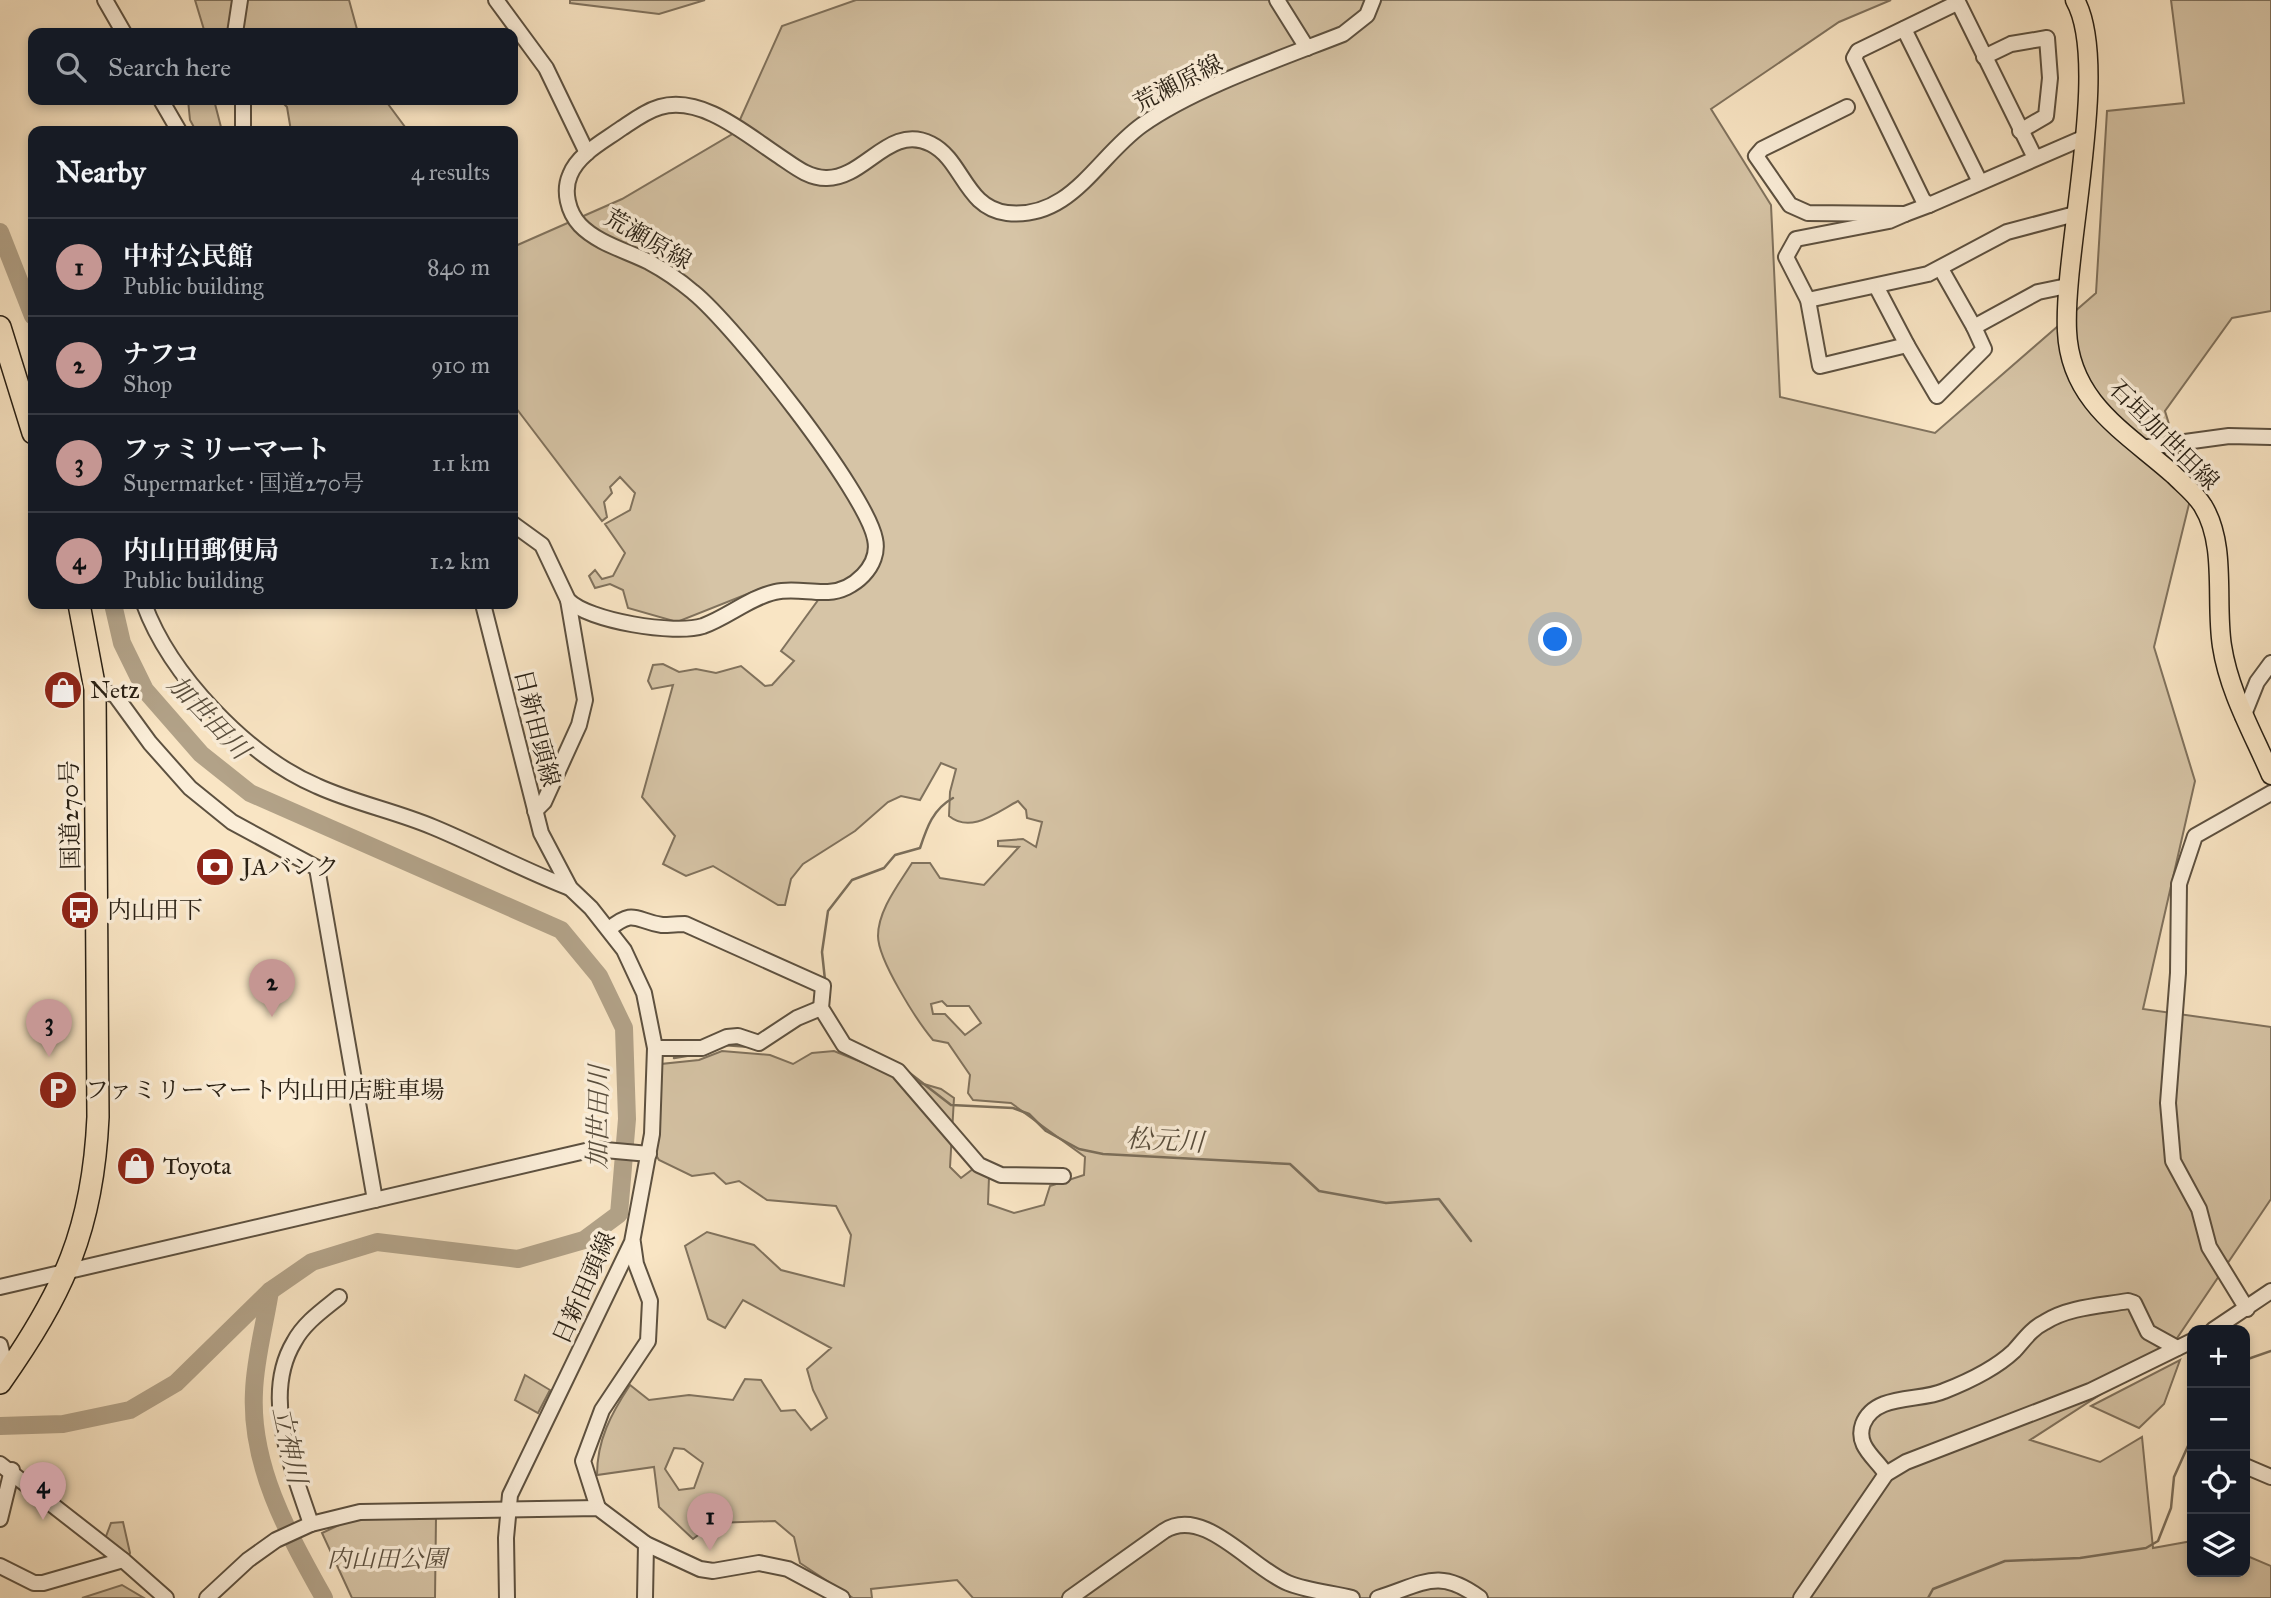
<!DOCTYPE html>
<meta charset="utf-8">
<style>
body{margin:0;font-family:"IM FELL Great Primer","Noto Serif JP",serif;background:#20242c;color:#f1f3f6}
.controls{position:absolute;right:21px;bottom:21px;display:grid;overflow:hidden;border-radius:14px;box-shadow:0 4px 10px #0003}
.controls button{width:63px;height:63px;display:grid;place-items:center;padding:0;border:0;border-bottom:2px solid #363941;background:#171b24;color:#f1f3f6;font:35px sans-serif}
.you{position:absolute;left:1556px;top:640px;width:24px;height:24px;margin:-18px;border:5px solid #fff;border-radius:50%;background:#1a73e8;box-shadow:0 0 0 10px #1a73e833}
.badge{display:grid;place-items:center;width:46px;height:46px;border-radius:50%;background:#c59692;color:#111;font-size:23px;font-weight:700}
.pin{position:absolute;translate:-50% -58px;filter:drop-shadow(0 2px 4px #0008)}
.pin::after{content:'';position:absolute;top:37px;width:24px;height:21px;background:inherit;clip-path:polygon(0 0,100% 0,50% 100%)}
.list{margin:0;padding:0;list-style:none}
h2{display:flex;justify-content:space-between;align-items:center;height:91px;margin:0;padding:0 28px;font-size:30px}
h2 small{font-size:23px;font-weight:400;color:#9ea1a6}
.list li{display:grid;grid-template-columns:46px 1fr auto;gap:21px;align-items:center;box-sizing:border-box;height:98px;padding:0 28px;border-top:2px solid #363941}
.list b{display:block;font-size:26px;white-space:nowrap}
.list p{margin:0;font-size:23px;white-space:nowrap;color:#9ea1a6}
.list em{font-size:23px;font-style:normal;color:#9ea1a6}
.icon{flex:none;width:38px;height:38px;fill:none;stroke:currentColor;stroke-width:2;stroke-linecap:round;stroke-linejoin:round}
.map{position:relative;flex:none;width:2271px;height:1598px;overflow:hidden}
.search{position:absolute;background:#171b24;box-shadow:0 4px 10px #0003;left:28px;top:28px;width:490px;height:77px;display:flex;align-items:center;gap:18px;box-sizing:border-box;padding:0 24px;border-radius:14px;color:#9ea1a6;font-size:26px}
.panel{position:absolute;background:#171b24;box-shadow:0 4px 10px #0003;left:28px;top:126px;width:490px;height:483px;border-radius:14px}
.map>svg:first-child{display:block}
</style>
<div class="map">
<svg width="2271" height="1598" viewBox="0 0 2271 1598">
<rect width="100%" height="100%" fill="#f9e5c4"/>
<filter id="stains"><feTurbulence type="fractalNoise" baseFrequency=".00286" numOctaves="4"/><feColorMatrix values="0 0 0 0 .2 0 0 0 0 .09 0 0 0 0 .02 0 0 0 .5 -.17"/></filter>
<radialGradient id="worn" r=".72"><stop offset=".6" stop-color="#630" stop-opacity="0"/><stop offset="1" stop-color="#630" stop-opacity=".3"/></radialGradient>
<g fill="#d6c4a6" stroke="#80725d" stroke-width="2" fill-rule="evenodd">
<polygon points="195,0 349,0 358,33 205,33"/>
<polygon points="570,0 705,0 659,14 570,3"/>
<path d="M856,0H1891L1839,22L1711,109L1771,205L1780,397L1935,433L2096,293L2107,111L2184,103L2171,0H2271V311L2232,318L2165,411L2191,496L2154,647L2195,781L2143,1009L2271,1027V1199L2169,1350L2030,1440L2100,1462L2142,1437L2153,1548L2192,1541V1572H2245V1555L2271,1566V1598H973L957,1580L871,1589L872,1598H853L800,1563L794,1537L775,1521L714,1523L693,1539L659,1507L654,1467L597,1475C597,1440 611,1414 630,1385L649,1400L689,1395L733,1400L745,1379L761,1380L781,1411L795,1410L811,1430L827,1418L813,1390L807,1369L831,1348L743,1300L725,1328L708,1319L685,1246L707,1232L754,1245L781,1270L844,1286L851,1235L836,1206L767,1200L739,1181L726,1184L714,1173L692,1176L659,1160L654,1152L661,1064L699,1060L722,1051L770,1055L793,1064L812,1053L834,1051L896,1076L941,1089L954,1098L950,1167L961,1178L973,1169L989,1177L988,1204L1014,1213L1044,1205L1050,1186L1084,1175L1085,1157L1011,1103L973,1100L968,1093L970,1075L948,1043L933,1040C917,1021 878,960 878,936C878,910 899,884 912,863H930L940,878L984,885L1019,847L998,846V841L1023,839L1036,847L1042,822L1027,818L1026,810L1018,801C997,812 971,834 949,816L950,792L956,769L941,763L920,800L901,796L888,802L855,831L803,864L791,879L785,905H778L713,866L686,876L663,864L675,836L642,797L673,685L652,689L648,681L653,665L663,664L679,672L696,669L716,673L741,666L765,686L772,685L794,661L781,651L829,585L765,587L677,622L628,608L623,590L610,584L595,588L589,576L595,570L602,579L613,576L625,553L605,524L630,510L635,493L620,477L610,487L612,493L604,502L607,517L602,521L513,404V247L622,199L734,133L782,26ZM942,1001L947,1006H969L981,1023L965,1035L945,1014H933L931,1004ZM674,1448L684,1449L703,1463L694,1488L679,1490L665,1469Z"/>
<polygon points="188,100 214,100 222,131 196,131 190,120"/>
<polygon points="280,100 385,100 408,131 291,131 287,107"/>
<polygon points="2180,1360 2164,1404 2139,1428 2091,1406"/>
<polygon points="525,1375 550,1390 538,1413 515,1400"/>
<polygon points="436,1518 435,1598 352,1598 322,1533 352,1519"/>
<polygon points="123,1522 130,1553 128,1558 105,1539 111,1523"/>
<polygon points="122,1585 144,1598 82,1598"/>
</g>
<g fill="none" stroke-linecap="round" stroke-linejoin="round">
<g stroke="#7b6e5a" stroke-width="2.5">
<path d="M825,980L822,952L828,911L852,880L884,868L895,855L920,848C927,827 933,809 953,798"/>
<polyline points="773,1042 806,1021"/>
<polyline points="723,1045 751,1047"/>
<polyline points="674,1058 704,1053"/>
<polyline points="898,1064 951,1105 1013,1108 1029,1114 1046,1131 1079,1149 1103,1154 1290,1164 1319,1191 1386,1203 1439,1199 1471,1241"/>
<polyline points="2245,1360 2271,1351"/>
<polyline points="1928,1598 1933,1589 2005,1561 2080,1558 2146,1548 2158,1541 2171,1508 2174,1477 2192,1437"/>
</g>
<g stroke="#b2a288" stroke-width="18">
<polyline points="0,232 33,316"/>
<path d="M270,1291C265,1324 255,1359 254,1392C250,1467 289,1535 324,1598"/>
<polyline points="0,1426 63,1424 130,1410 176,1383 270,1291 312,1262 377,1242 518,1259 584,1240 619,1214 627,1119 624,1028 599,976 561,930 250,793 201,754 145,690 122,643 113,604"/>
</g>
<defs>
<g id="minor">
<polyline points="105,0 124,33"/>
<polyline points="496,0 546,68 587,153"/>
<polyline points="1277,0 1307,48"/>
<polyline points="1957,0 2035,158"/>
<polyline points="1957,3 1858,51 1854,58 1923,200 1929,205 2083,138"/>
<polyline points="1904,29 1980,182"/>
<polyline points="235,33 240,0"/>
<polyline points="1984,57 2011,44 2047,38 2050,78 2046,116 2020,131"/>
<polyline points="161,100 179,131"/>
<polyline points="243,100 243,131"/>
<polyline points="1847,107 1762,149 1756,156 1790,205 1808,213 1905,214 1929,205"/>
<polyline points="1905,214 1889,221 1796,239 1786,257 1808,300 1820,366 1907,345 1937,396 1984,349 1974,327 2038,292 2067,286"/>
<polyline points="1941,269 1974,327"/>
<polyline points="1876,286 1907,345"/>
<polyline points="1808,300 1928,274 2007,232 2075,214"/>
<polyline points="2141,448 2229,436 2271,437"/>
<path d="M513,524L542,545L568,600C588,621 675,635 703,626C728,617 749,598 775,592C792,588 811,593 828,592C853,591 881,566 875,539C866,492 734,325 693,292C680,281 664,270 649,262C627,251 597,243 580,225C568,212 563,191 570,175C578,154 604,141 622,128C634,120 646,111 660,107C702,95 747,135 779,156C794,166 808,178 826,178C865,179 889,123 931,144C963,160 965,208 1007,213C1071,220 1097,157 1142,125C1194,88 1282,58 1343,34L1367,15L1373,0"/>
<path d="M144,604C170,675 247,756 317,786C354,803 395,811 433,827C479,846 523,870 570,888"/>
<polyline points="483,604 541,833 570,888 591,908 624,950 644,993 655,1048 652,1134 632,1242 510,1495 506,1538 507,1598"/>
<polyline points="95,689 115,695 150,743 190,788 232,822 317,868 375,1200"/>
<polyline points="2243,717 2257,682 2271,663"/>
<polyline points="535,811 544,802 579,725 585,700 568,600"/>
<path d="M609,929C635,908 635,921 662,925C670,925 678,924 685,924L823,986L821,1008L844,1045L898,1071L979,1165L1001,1175L1063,1176"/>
<polyline points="655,1048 702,1048 727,1037 738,1036 759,1043 797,1018 821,1008"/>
<polyline points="0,1287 594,1149 649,1154"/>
<polyline points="2247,1309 2209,1247 2199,1209 2173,1161 2168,1103 2178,973 2179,884 2195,836 2271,793"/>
<polyline points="2213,1330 2271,1291"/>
<polyline points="0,1345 7,1372"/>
<polyline points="0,1464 123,1560 166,1598"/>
<polyline points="2245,1466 2271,1477"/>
<path d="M1886,1474C1876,1458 1855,1446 1863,1424C1875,1393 1920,1402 1944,1391C1967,1382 1996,1368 2014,1351C2024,1340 2031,1329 2045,1322C2069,1307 2100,1306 2128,1301L2134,1303L2148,1332L2177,1348"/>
<polyline points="598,1508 583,1461 602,1410 648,1341 650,1301 636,1264 633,1243"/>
<polyline points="0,1519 12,1470"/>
<path d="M311,1524C293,1469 261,1397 294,1342C304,1323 323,1310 339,1297"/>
<polyline points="0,1566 34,1583 43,1583 123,1560"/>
<polyline points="207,1598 248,1560 276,1540 311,1524 360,1512 598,1508 646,1544 700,1569 713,1571 759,1563 788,1569 842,1598"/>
<polyline points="645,1598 646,1544"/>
<path d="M1070,1598L1164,1531C1204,1505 1251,1568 1288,1583C1308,1591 1332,1593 1352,1598"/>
<path d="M1378,1598C1423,1584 1438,1567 1480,1598"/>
<polyline points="1801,1598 1886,1474 1906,1462 2090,1391 2192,1341"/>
</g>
<path id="major" d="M2075,0C2111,64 2063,250 2067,331C2070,403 2127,433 2174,475C2184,485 2196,494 2203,506C2227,545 2215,602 2222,646C2229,692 2253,733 2271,775"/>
<g id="highway">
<polyline points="0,327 33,433"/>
<path d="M0,1383C64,1292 93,1229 98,1117L95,689L79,604"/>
</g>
</defs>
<use href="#minor" stroke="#5d5140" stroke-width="18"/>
<use href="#major" stroke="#292014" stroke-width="21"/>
<use href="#highway" stroke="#292014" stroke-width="24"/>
<use href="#minor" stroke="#fbeed9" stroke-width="14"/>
<use href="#major" stroke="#f9e5c4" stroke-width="18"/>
<use href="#highway" stroke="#f9e5c4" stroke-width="21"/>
</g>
<defs>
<symbol id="shop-disc" viewBox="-11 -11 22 22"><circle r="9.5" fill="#8f2418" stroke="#fbeed9"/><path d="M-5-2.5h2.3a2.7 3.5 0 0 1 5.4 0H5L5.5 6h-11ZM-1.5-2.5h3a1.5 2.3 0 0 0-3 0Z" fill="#fff"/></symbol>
<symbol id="bank-disc" viewBox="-11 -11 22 22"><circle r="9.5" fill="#8f2418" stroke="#fbeed9"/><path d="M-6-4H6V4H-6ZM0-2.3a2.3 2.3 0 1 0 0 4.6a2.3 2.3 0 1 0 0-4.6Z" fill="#fff"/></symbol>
<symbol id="bus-disc" viewBox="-11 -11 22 22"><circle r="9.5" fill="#8f2418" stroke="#fbeed9"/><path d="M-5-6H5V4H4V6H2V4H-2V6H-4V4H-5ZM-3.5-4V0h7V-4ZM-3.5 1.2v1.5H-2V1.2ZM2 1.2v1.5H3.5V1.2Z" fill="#fff"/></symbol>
<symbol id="parking-disc" viewBox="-11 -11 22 22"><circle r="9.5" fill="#8f2418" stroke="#fbeed9"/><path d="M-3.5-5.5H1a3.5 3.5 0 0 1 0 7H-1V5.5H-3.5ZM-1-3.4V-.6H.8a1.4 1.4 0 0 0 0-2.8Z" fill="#fff"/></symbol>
</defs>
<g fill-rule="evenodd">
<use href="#shop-disc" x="41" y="668" width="44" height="44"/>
<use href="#bank-disc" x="193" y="845" width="44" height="44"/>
<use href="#bus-disc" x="58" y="888" width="44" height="44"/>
<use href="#parking-disc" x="36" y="1068" width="44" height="44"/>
<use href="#shop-disc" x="114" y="1144" width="44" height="44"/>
</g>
<g text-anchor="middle" stroke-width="7" stroke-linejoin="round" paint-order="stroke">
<g font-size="24" fill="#292014" stroke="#fbeed9">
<text transform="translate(1178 83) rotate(-27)" y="8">荒瀬原線</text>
<text transform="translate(648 239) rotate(30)" y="8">荒瀬原線</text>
<text transform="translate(2164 435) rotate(45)" y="8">石垣加世田線</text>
<text transform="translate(537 728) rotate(76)" y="8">日新田頭線</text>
<text transform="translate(70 815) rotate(-91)" y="8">国道270号</text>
<text transform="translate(584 1288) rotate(-66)" y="8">日新田頭線</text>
</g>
<g font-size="24" fill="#292014" stroke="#fbeed9" text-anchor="start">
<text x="90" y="698">Netz</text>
<text x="242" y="875">JAバンク</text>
<text x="107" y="918">内山田下</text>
<text x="85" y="1098">ファミリーマート内山田店駐車場</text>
<text x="163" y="1174">Toyota</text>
</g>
<g font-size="24" font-style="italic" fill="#5d5140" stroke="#fbeed9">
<text x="387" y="1567">内山田公園</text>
</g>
<g font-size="26" font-style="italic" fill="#594e3d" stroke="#fbeed9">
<text transform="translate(209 717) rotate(46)" y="9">加世田川</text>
<text transform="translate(598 1117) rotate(-89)" y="9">加世田川</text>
<text transform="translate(1165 1140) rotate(3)" y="9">松元川</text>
<text transform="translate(290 1445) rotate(78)" y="9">立神川</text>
</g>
</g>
<rect width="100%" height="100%" filter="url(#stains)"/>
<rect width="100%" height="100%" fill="url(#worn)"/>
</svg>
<div class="controls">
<button>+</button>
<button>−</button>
<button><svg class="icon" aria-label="locate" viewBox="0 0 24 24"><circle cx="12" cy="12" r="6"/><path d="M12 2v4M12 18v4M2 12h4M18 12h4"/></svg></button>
<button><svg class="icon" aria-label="layers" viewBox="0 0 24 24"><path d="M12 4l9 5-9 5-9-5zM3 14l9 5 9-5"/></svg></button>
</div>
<div class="you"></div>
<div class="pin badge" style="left:710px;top:1551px">1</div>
<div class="pin badge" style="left:272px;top:1017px">2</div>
<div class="pin badge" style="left:49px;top:1057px">3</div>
<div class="pin badge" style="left:43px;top:1520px">4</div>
<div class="search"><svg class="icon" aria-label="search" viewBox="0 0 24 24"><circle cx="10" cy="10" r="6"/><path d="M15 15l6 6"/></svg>Search here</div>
<section class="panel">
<h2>Nearby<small>4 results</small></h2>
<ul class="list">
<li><span class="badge">1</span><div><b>中村公民館</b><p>Public building</p></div><em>840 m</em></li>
<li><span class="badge">2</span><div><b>ナフコ</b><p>Shop</p></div><em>910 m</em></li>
<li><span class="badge">3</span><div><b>ファミリーマート</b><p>Supermarket · 国道270号</p></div><em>1.1 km</em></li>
<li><span class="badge">4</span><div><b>内山田郵便局</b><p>Public building</p></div><em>1.2 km</em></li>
</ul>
</section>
</div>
